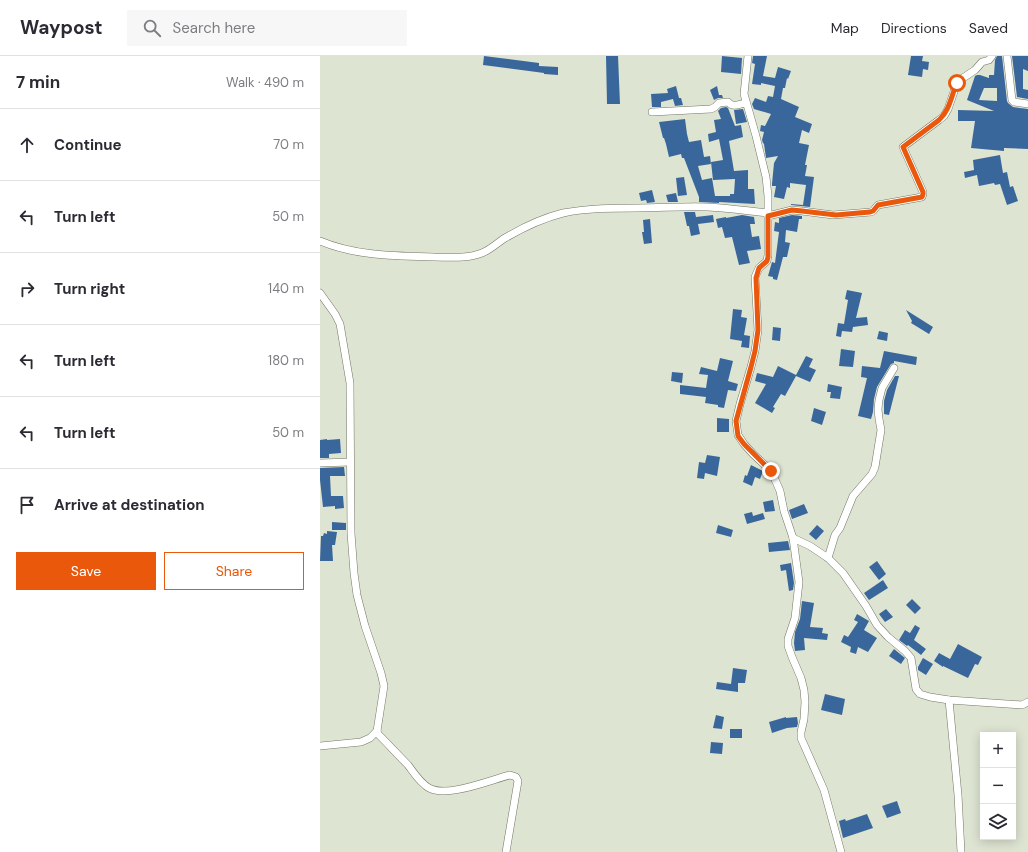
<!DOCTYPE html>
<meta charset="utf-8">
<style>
body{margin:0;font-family:"DM Sans",sans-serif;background:#f7f7f7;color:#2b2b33}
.controls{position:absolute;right:12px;bottom:12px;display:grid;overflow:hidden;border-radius:0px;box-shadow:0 2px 10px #0003}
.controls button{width:36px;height:36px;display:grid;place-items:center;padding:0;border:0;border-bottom:1px solid #e1e1e2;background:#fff;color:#2b2b33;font:20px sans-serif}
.stop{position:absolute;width:12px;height:12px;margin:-9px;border:3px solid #ea580c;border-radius:50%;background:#fff}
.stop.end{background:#ea580c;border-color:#fff;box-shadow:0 1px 4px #0008}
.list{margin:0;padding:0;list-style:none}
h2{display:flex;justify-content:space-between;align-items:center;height:52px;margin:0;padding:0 16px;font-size:17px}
h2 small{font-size:13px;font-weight:400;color:#7c7c81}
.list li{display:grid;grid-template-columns:26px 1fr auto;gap:12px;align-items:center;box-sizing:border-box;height:72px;padding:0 16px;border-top:1px solid #e1e1e2}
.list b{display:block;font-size:15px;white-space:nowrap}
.list em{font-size:13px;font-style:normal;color:#7c7c81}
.actions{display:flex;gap:8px;padding:12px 16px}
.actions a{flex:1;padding:9px 0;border:1px solid #ea580c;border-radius:0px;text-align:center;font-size:14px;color:#ea580c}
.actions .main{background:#ea580c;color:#fff}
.icon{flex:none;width:22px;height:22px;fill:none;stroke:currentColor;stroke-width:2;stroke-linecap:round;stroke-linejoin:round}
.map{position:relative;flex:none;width:708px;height:796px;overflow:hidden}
header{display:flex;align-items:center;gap:24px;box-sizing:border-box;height:56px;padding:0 20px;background:#fff;border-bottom:1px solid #e1e1e2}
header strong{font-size:19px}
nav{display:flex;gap:22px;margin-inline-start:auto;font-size:14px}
.search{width:280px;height:36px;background:#f7f7f7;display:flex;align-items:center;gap:10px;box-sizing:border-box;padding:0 14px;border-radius:0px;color:#7c7c81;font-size:15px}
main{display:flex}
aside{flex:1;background:#fff}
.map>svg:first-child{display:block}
</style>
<header>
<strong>Waypost</strong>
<div class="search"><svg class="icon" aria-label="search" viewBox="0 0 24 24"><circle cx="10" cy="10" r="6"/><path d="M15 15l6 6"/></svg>Search here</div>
<nav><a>Map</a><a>Directions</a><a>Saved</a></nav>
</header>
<main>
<aside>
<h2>7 min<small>Walk · 490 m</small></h2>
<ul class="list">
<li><svg class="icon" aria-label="ahead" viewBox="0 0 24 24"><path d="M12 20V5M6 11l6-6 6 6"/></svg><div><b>Continue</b></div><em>70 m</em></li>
<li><svg class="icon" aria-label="left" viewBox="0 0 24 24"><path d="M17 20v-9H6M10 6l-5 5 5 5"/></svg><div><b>Turn left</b></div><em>50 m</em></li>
<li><svg class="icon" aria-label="right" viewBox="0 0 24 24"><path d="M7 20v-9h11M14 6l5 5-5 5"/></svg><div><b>Turn right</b></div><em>140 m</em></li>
<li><svg class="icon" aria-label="left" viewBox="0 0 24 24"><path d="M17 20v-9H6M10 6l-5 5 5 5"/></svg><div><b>Turn left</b></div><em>180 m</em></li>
<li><svg class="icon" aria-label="left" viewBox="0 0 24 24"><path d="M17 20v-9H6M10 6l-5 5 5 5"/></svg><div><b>Turn left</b></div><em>50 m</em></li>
<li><svg class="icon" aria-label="arrive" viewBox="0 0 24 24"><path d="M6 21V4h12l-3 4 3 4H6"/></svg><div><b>Arrive at destination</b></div></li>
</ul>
<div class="actions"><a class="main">Save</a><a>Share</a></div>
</aside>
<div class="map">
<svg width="708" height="796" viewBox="0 0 708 796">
<rect width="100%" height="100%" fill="#dee4d2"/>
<g fill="#3a679b" fill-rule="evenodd">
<polygon points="164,0 219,7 219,10 238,11 238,19 224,18 224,17 163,9"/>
<polygon points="286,0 298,0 300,48 287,48"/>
<polygon points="402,0 422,2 421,18 401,16"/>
<polygon points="433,0 447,0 443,20 455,22 458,11 471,15 468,23 467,22 465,32 463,32 461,43 479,51 475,61 492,68 489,77 482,74 479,87 489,89 485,109 487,109 485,120 494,121 490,151 471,149 471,148 483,149 486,129 470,127 470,132 467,131 464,143 454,141 456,130 452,130 452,128 454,107 458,100 446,102 444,88 443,87 442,84 444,76 440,75 441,69 445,70 451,58 434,53 432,48 435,42 446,46 448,40 453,41 455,30 441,27 441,29 432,28 435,8 432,7"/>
<polygon points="591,0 603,0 602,5 609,6 608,14 603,13 602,21 588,19"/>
<path d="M677,0H682L687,45L688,47L693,51L708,53V93L684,92V95L651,92L655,65H638V54L674,55L647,44L655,20L657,19H660L669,22V19H674L675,4ZM664,32H677V45L659,44Z"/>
<polygon points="692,0 708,0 708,15 703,13 703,33 708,34 708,43 697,41"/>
<polygon points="356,30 359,42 361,42 363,49 355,50 353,43 341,46 341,51 332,51 331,38 348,37 347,33"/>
<polygon points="397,30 399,39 402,39 403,42 398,42 394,44 390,34"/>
<polygon points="406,51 408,52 415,70 421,69 423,81 409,85 414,115 428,114 428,133 434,133 435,148 399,146 399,147 379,146 379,141 364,102 362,102 361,98 349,101 346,88 344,82 343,82 339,66 365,63 367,78 369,86 381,84 384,101 390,100 391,108 378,110 382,124 392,122 395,140 410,140 410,138 414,138 415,123 393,124 391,106 403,104 399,83 389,86 388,78 396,76 394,64 401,63 398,55 401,52"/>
<polygon points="423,53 427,66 416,68 414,54"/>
<polygon points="680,99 683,117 687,116 690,131 693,130 698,145 687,149 680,128 675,129 674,127 659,130 657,119 645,122 644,116 654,114 653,104"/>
<polygon points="364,121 367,139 358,140 356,122"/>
<polygon points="332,134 335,146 327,147 326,144 321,145 319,137"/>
<polygon points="356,137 358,146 348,146 346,139"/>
<polygon points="364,156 375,156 376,161 393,159 394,166 378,168 380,178 371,180 369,170 367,170"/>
<polygon points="422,159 434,161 435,168 430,168 432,181 439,180 441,193 427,195 430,207 419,209 412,181 405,182 402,171 398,172 396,163 406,161 406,162"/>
<polygon points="472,159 482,160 482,163 479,163 477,176 466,174 465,186 470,187 467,201 463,201 457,224 453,223 453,221 448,220 452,206 455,207 459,176 454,175 455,166 459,167 459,162"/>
<polygon points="330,163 332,187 324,188 322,176 324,176 323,164"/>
<polygon points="527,234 542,237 536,262 547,261 548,269 533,271 532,276 522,275 521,281 516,280 518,267 524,268 528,244 525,243"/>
<polygon points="413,253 422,254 421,261 427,262 424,279 430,280 429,292 421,291 422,285 410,283"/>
<polygon points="586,254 613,271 609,278 591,267 592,265"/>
<polygon points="453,271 461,272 460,285 452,284"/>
<polygon points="559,275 568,277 567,285 557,283"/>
<polygon points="521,293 535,295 533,311 519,310"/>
<polygon points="564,295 597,301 596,309 574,305 574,307 571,308 557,331 554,343 553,356 551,363 538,360 547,322 541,321 542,310 560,312"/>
<polygon points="486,300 493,303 489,311 496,314 490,326 476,320 465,340 461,338 453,351 455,352 452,357 435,347 446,328 435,325 437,317 453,321 458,310 476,319"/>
<polygon points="400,302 413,305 408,325 418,328 416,335 408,334 404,352 398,351 398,349 385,347 386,341 360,338 360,329 386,332 388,319 379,318 381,311 397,315"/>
<polygon points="352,316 363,317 362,327 351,325"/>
<polygon points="575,320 579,320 569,359 564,358 564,345 567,334"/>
<polygon points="508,328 522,331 520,343 510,342 511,336 507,336"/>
<polygon points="494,352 506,356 502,369 491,365"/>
<polygon points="397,362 409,363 409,376 397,376"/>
<polygon points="7,383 7,384 20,383 21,397 9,398 9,402 0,402 0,384"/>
<polygon points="387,399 400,401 397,420 385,417 384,423 377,422 379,406 385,407"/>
<polygon points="431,409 443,415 440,423 435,421 432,430 423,426 425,419 427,420"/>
<polygon points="24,411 25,420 10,420 11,440 23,440 24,452 15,453 15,450 3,451 0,424 0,412"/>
<polygon points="453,444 455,455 445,456 443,446"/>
<polygon points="484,448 488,457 472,463 469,454"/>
<polygon points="432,456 433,460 443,457 445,463 427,468 424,458"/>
<polygon points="12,466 26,467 26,474 12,474"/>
<polygon points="398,469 413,474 411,481 396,477"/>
<polygon points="497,469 504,475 496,484 489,478"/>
<polygon points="7,475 17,476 15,489 12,489 13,505 0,505 1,480 3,480 4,477 7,478"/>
<polygon points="468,485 470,494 449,496 448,487"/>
<polygon points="557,505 566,518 559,524 549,511"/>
<polygon points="471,507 474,527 473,534 469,535 466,514 461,515 460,509"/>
<polygon points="563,524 568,532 549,544 544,537"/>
<polygon points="592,543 601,552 595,558 586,549"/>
<polygon points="482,545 494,547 490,571 503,572 502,577 508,578 507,584 484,582 485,594 475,595 474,587 475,576 480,563"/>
<polygon points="566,553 573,561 565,566 559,558"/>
<polygon points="537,558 549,565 544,574 557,582 548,596 538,591 536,598 530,596 531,591 521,586 524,579 528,581 538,566 534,564"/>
<polygon points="595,569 600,572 594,584 606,593 601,599 588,589 587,590 579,584 585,574 590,577"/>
<polygon points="638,588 662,601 658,609 655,608 648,622 623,610 623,611 614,605 619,597 630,603"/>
<polygon points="574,593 585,602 581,608 569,600"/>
<polygon points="603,602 613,608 606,619 598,614 598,611"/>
<polygon points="413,612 427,614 425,627 418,627 418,636 396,633 397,626 411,628"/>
<polygon points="505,638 525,643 522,659 501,654"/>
<polygon points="396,659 404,661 402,673 393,672"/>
<polygon points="466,661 466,662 477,661 478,667 477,671 467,672 452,677 449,666"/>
<rect x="410" y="673" width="12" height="9"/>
<polygon points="391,686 403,687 402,698 390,697"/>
<polygon points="577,745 581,757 567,762 562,750"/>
<polygon points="547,758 553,772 523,782 519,765 525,763 526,765"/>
</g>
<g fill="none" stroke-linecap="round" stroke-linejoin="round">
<defs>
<g id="minor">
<polyline points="428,0 424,38 436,80 446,121 448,140 448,199 447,205 439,212 435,221 438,274 435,295 431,311 420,348 416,365 418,379 424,388 433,398 448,412 453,419 460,435 464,455 473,482 479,526 475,562 468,583 468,590 472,601 481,622 484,634 485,646 484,663 481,676 481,682 504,734 521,796"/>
<polyline points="687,0 692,44 694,46 708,48"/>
<path d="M332,56L391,53L395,51L399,47L408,46C413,52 419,48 426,47"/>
<polyline points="448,160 472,154 482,155 513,159 551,156 553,155 558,149 602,141 603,138 603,136 583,91 619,64 624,60 628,53 637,27 640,24 655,14 662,6 669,4 672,0"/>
<path d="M0,185C35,200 76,200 114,201C129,201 147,203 162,197C170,194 177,187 185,182C202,172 223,162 243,157C268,152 293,152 318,152C341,152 365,150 388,151C408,152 428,155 448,157"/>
<path d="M0,237L15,258L20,268L30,327L31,477L34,517L37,539L45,570L61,617L64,630L57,675L58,678C68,688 78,699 88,709C94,717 100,727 109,732C127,742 170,724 190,719L196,721L198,725L186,796"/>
<polyline points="0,407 30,406"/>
<polyline points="473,482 490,490 508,502 523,517 546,550 557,569 568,581 585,595 591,602 596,633 600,638 610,641 629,644 702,649 708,646"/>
<polyline points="508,502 515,479 520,472 533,440 552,418 555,411 561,374 559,363 558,353 559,344 562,332 574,312"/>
<polyline points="629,644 638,739 641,796"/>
<polyline points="0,690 41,686 50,682 57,675"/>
</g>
</defs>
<use href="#minor" stroke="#727767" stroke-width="8"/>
<use href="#minor" stroke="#fff" stroke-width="7"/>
</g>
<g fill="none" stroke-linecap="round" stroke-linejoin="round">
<path stroke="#ea580c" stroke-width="5" d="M451,415L424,388L418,380L416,365L431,311L435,295L438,274L436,222L439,212L447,205L448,201V160L472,154L482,155L516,159L550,156L553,155L558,149L602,141L603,138V136L583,91L619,64C630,54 631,40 637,27"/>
</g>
</svg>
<div class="controls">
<button>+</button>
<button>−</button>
<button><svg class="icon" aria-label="layers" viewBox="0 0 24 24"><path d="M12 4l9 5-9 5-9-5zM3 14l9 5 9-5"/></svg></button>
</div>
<div class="stop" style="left:637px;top:27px"></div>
<div class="stop end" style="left:451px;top:415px"></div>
</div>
</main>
